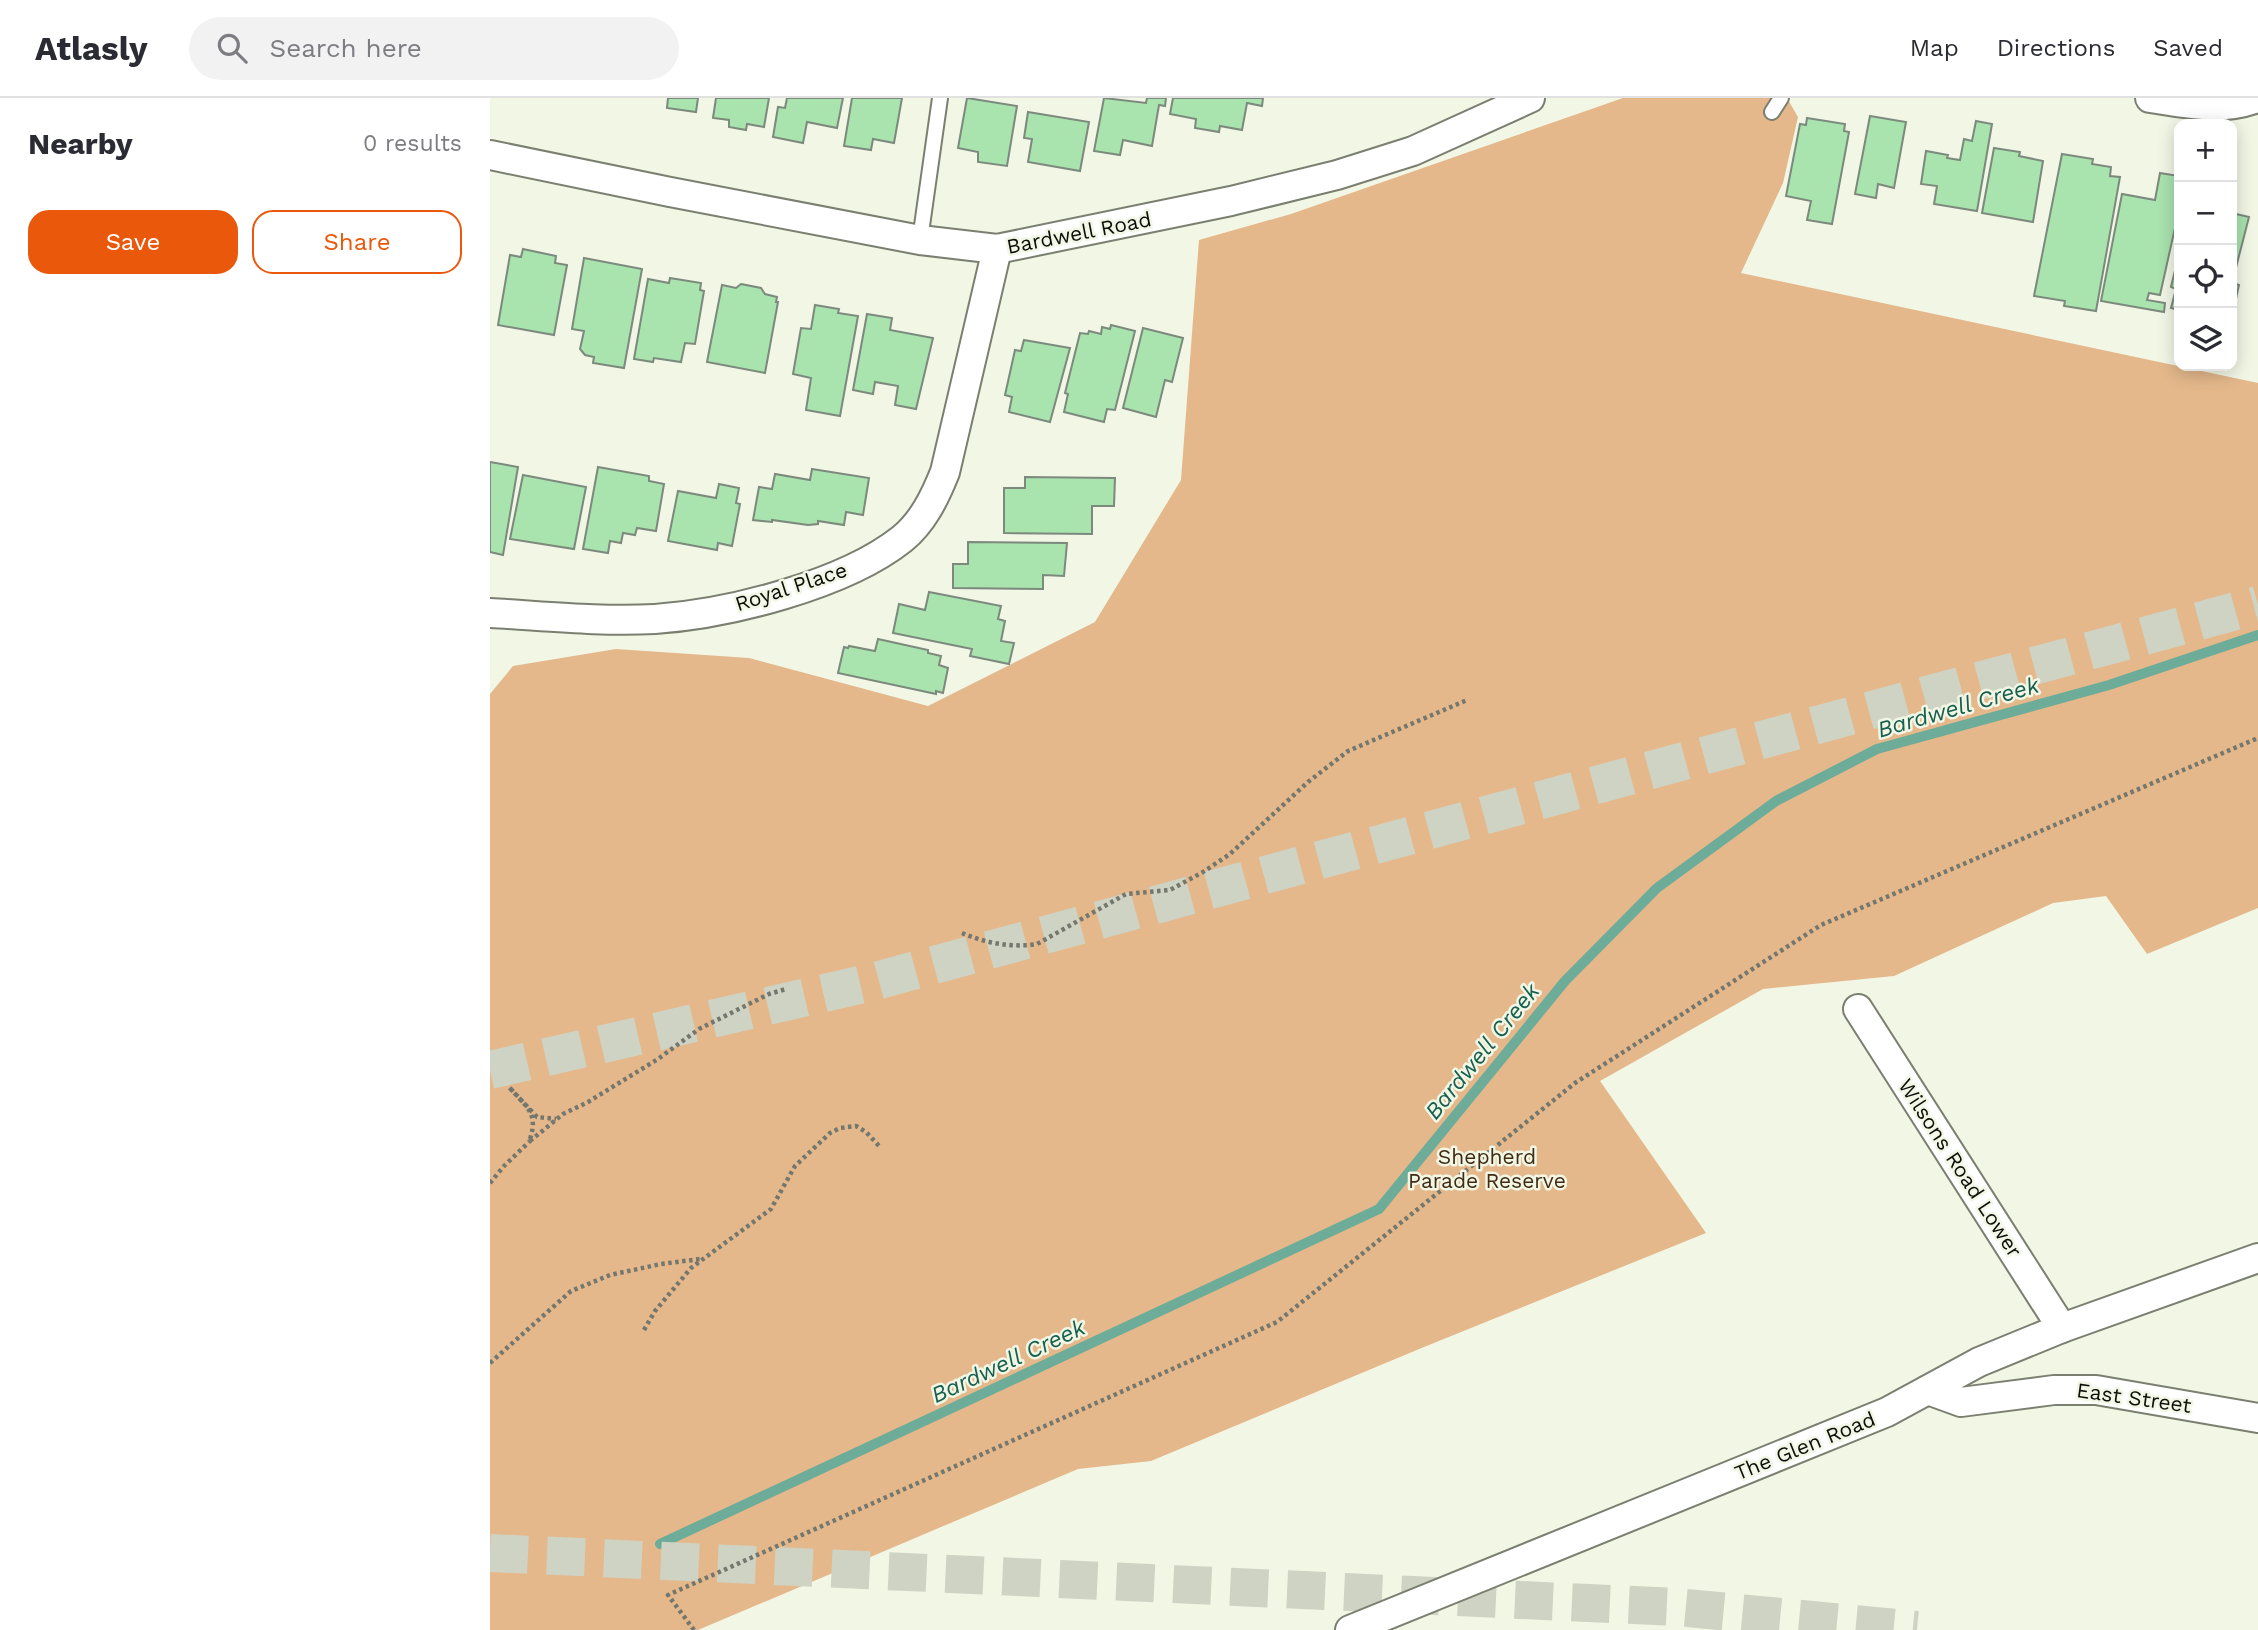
<!DOCTYPE html>
<meta charset="utf-8">
<style>
body{margin:0;font-family:"Work Sans",sans-serif;background:#f2f2f3;color:#2b2b33}
.controls{position:absolute;right:21px;top:21px;display:grid;overflow:hidden;border-radius:14px;box-shadow:0 4px 18px #0003}
.controls button{width:63px;height:63px;display:grid;place-items:center;padding:0;border:0;border-bottom:2px solid #e1e1e2;background:#fff;color:#2b2b33;font:35px sans-serif}
.list{margin:0;padding:0;list-style:none}
h2{display:flex;justify-content:space-between;align-items:center;height:91px;margin:0;padding:0 28px;font-size:30px}
h2 small{font-size:23px;font-weight:400;color:#7c7c81}
.actions{display:flex;gap:14px;padding:21px 28px}
.actions a{flex:1;padding:16px 0;border:2px solid #ea580c;border-radius:21px;text-align:center;font-size:24px;color:#ea580c}
.actions .main{background:#ea580c;color:#fff}
.icon{flex:none;width:38px;height:38px;fill:none;stroke:currentColor;stroke-width:2;stroke-linecap:round;stroke-linejoin:round}
.map{position:relative;flex:none;width:1768px;height:1532px;overflow:hidden}
header{display:flex;align-items:center;gap:42px;box-sizing:border-box;height:98px;padding:0 35px;background:#fff;border-bottom:2px solid #e1e1e2}
header strong{font-size:33px}
nav{display:flex;gap:38px;margin-inline-start:auto;font-size:24px}
.search{width:490px;height:63px;background:#f2f2f3;display:flex;align-items:center;gap:18px;box-sizing:border-box;padding:0 24px;border-radius:38px;color:#7c7c81;font-size:26px}
main{display:flex}
aside{flex:1;background:#fff}
.map>svg:first-child{display:block}
</style>
<header>
<strong>Atlasly</strong>
<div class="search"><svg class="icon" aria-label="search" viewBox="0 0 24 24"><circle cx="10" cy="10" r="6"/><path d="M15 15l6 6"/></svg>Search here</div>
<nav><a>Map</a><a>Directions</a><a>Saved</a></nav>
</header>
<main>
<aside>
<h2>Nearby<small>0 results</small></h2>
<ul class="list">
</ul>
<div class="actions"><a class="main">Save</a><a>Share</a></div>
</aside>
<div class="map">
<svg width="1768" height="1532" viewBox="0 0 1768 1532">
<rect width="100%" height="100%" fill="#f1f6e5"/>
<polygon fill="#e4b88b" points="1133,0 1297,0 1308,19 1293,85 1251,175 1768,285 1768,810 1657,856 1616,798 1563,805 1404,878 1273,891 1110,983 1216,1135 934,1249 661,1363 588,1371 208,1532 0,1532 0,596 23,568 126,551 259,560 438,608 605,524 691,382 709,142 801,116"/>
<g fill="none" stroke-linecap="round" stroke-linejoin="round">
<polyline stroke="#6cac98" stroke-width="10" points="170,1446 889,1111 1075,883 1167,790 1286,703 1387,651 1619,587 1768,537"/>
</g>
<g fill="#a9e3ae" stroke="#7c897d" stroke-width="2">
<polygon points="178,0 208,0 206,14 177,10"/>
<polygon points="226,0 279,0 274,29 257,26 256,32 239,29 239,22 223,20"/>
<polygon points="297,0 353,0 347,30 317,24 313,45 283,39 288,9 295,10"/>
<polygon points="362,0 412,0 404,45 383,41 381,52 354,48"/>
<polygon points="477,0 527,8 517,68 488,64 488,54 468,50"/>
<polygon points="614,0 656,5 657,0 676,0 675,8 669,7 662,48 633,42 630,57 604,53"/>
<polygon points="683,0 773,0 772,8 757,5 752,32 730,28 729,34 705,30 706,21 680,16"/>
<polygon points="538,14 599,24 590,73 538,64 542,41 534,40"/>
<polygon points="1380,18 1416,24 1404,90 1388,86 1386,100 1365,96"/>
<polygon points="1317,20 1355,26 1354,33 1359,34 1342,126 1317,122 1321,103 1296,98 1310,26 1316,27"/>
<polygon points="1486,23 1502,26 1487,113 1444,106 1447,88 1431,86 1436,53 1458,57 1457,60 1470,62 1474,41 1482,43"/>
<polygon points="1504,50 1530,54 1529,58 1553,63 1543,124 1492,115"/>
<polygon points="1572,56 1603,61 1602,66 1621,69 1620,78 1630,79 1606,213 1574,208 1575,203 1544,198"/>
<polygon points="1670,75 1689,78 1689,112 1670,197 1659,195 1657,202 1675,205 1674,214 1611,203 1632,96 1665,102"/>
<polygon points="1742,115 1759,119 1742,185 1749,187 1742,218"/>
<polygon points="33,151 66,158 65,165 77,167 64,237 8,227 20,157 31,159"/>
<polygon points="1689,156 1689,212 1681,210 1686,191 1681,189"/>
<polygon points="94,160 152,171 134,270 103,265 104,259 95,257 90,251 94,233 82,231"/>
<polygon points="180,180 211,185 210,192 214,193 205,246 195,245 191,264 164,260 163,264 144,261 158,181 179,185"/>
<polygon points="251,186 271,190 275,196 287,199 286,204 288,204 275,275 217,264 232,187 246,190"/>
<polygon points="325,207 349,211 348,215 368,218 350,318 316,312 321,280 303,276 311,230 321,231"/>
<polygon points="377,216 402,220 400,232 443,240 426,311 405,307 408,288 385,284 383,296 363,292"/>
<polygon points="621,227 645,233 625,312 617,311 614,324 574,314 578,296 575,295 590,235 598,236 599,233 611,236 612,229 620,231"/>
<polygon points="653,230 693,240 682,284 675,282 666,319 633,310"/>
<polygon points="534,242 580,250 560,324 519,314 522,299 515,297 525,252 531,253"/>
<polygon points="0,364 28,369 13,457 0,454"/>
<polygon points="108,369 159,378 159,383 174,386 166,433 147,430 145,437 133,435 131,445 120,443 118,455 93,451"/>
<polygon points="322,371 379,380 373,417 356,414 354,427 328,423 328,426 318,427 282,422 282,424 263,422 269,389 282,391 285,376 320,382"/>
<polygon points="33,377 96,389 84,451 20,441"/>
<polygon points="535,379 625,380 624,408 602,408 602,436 514,435 514,390 535,390"/>
<polygon points="229,386 249,390 246,405 250,406 242,448 228,445 227,452 178,443 188,393 226,400"/>
<polygon points="478,444 577,445 574,478 553,477 553,491 463,490 463,466 478,466"/>
<polygon points="439,494 511,508 508,521 515,523 511,543 524,545 519,566 480,558 482,551 403,535 409,506 435,512"/>
<polygon points="388,541 438,552 438,555 451,558 449,567 458,570 453,595 446,593 446,596 348,575 354,549 358,550 359,548 385,553"/>
</g>
<g fill="none" stroke-linecap="round" stroke-linejoin="round">
<g stroke="#cfd3c4" stroke-width="38" stroke-dasharray="38 19" stroke-linecap="butt">
<polyline points="0,972 378,885 1768,507"/>
<polyline points="0,1455 1186,1509 1427,1532"/>
</g>
<defs>
<g id="lane">
<polyline points="1282,14 1291,0"/>
<polyline points="430,142 450,0"/>
</g>
<g id="street">
<path d="M1660,0C1696,5 1731,14 1767,0"/>
<polyline points="0,57 180,94 430,142 507,151 741,103 847,77 923,53 1040,0"/>
<path d="M0,515C55,518 111,524 165,521C238,516 354,487 412,441C433,424 445,399 455,374L507,151"/>
<polyline points="1368,911 1572,1230"/>
<polyline points="1438,1292 1471,1304 1564,1292 1606,1292 1768,1320"/>
<polyline points="860,1532 1397,1314 1489,1264 1572,1230 1768,1160"/>
</g>
</defs>
<use href="#lane" stroke="#7b7f70" stroke-width="18"/>
<use href="#street" stroke="#7b7f70" stroke-width="32"/>
<g stroke="#74776d" stroke-width="4.5" stroke-dasharray="3.5 3.5" stroke-linecap="butt">
<path d="M472,835C495,845 522,850 547,846L636,796L680,792L713,774L740,756L818,684L858,653L977,602"/>
<path d="M40,1041C49,1014 35,1008 19,989L47,1019L66,1021"/>
<polyline points="40,1043 73,1016 98,1004 168,961 209,931 279,896 296,891"/>
<polyline points="0,1085 14,1068 40,1043"/>
<polyline points="154,1232 165,1213 201,1170 281,1111 305,1068 340,1035 350,1030 366,1028 376,1034 391,1050"/>
<polyline points="0,1265 81,1193 120,1177 171,1166 210,1161"/>
<polyline points="204,1532 178,1497 787,1224 1085,985 1331,827 1768,640"/>
</g>
<use href="#lane" stroke="#fff" stroke-width="14"/>
<use href="#street" stroke="#fff" stroke-width="28"/>
</g>
<g text-anchor="middle" stroke-width="5" stroke-linejoin="round" paint-order="stroke">
<g font-size="21" fill="#0d0e09" stroke="#f1f6e5">
<text transform="translate(589 135) rotate(-11)" y="7">Bardwell Road</text>
<text transform="translate(301 489) rotate(-18)" y="7">Royal Place</text>
<text transform="translate(1470 1070) rotate(57)" y="7">Wilsons Road Lower</text>
<text transform="translate(1644 1300) rotate(8)" y="7">East Street</text>
<text transform="translate(1315 1348) rotate(-22)" y="7">The Glen Road</text>
</g>
<g font-size="21" fill="#412b12" stroke="#f1f6e5">
<text x="997" y="1066">Shepherd<tspan x="997" dy="24">Parade Reserve</tspan></text>
</g>
<g font-size="23" font-style="italic" fill="#175f4f" stroke="#f1f6e5">
<text transform="translate(1468 609) rotate(-16)" y="8">Bardwell Creek</text>
<text transform="translate(992 953) rotate(-51)" y="8">Bardwell Creek</text>
<text transform="translate(518 1263) rotate(-25)" y="8">Bardwell Creek</text>
</g>
</g>
</svg>
<div class="controls">
<button>+</button>
<button>−</button>
<button><svg class="icon" aria-label="locate" viewBox="0 0 24 24"><circle cx="12" cy="12" r="6"/><path d="M12 2v4M12 18v4M2 12h4M18 12h4"/></svg></button>
<button><svg class="icon" aria-label="layers" viewBox="0 0 24 24"><path d="M12 4l9 5-9 5-9-5zM3 14l9 5 9-5"/></svg></button>
</div>
</div>
</main>
